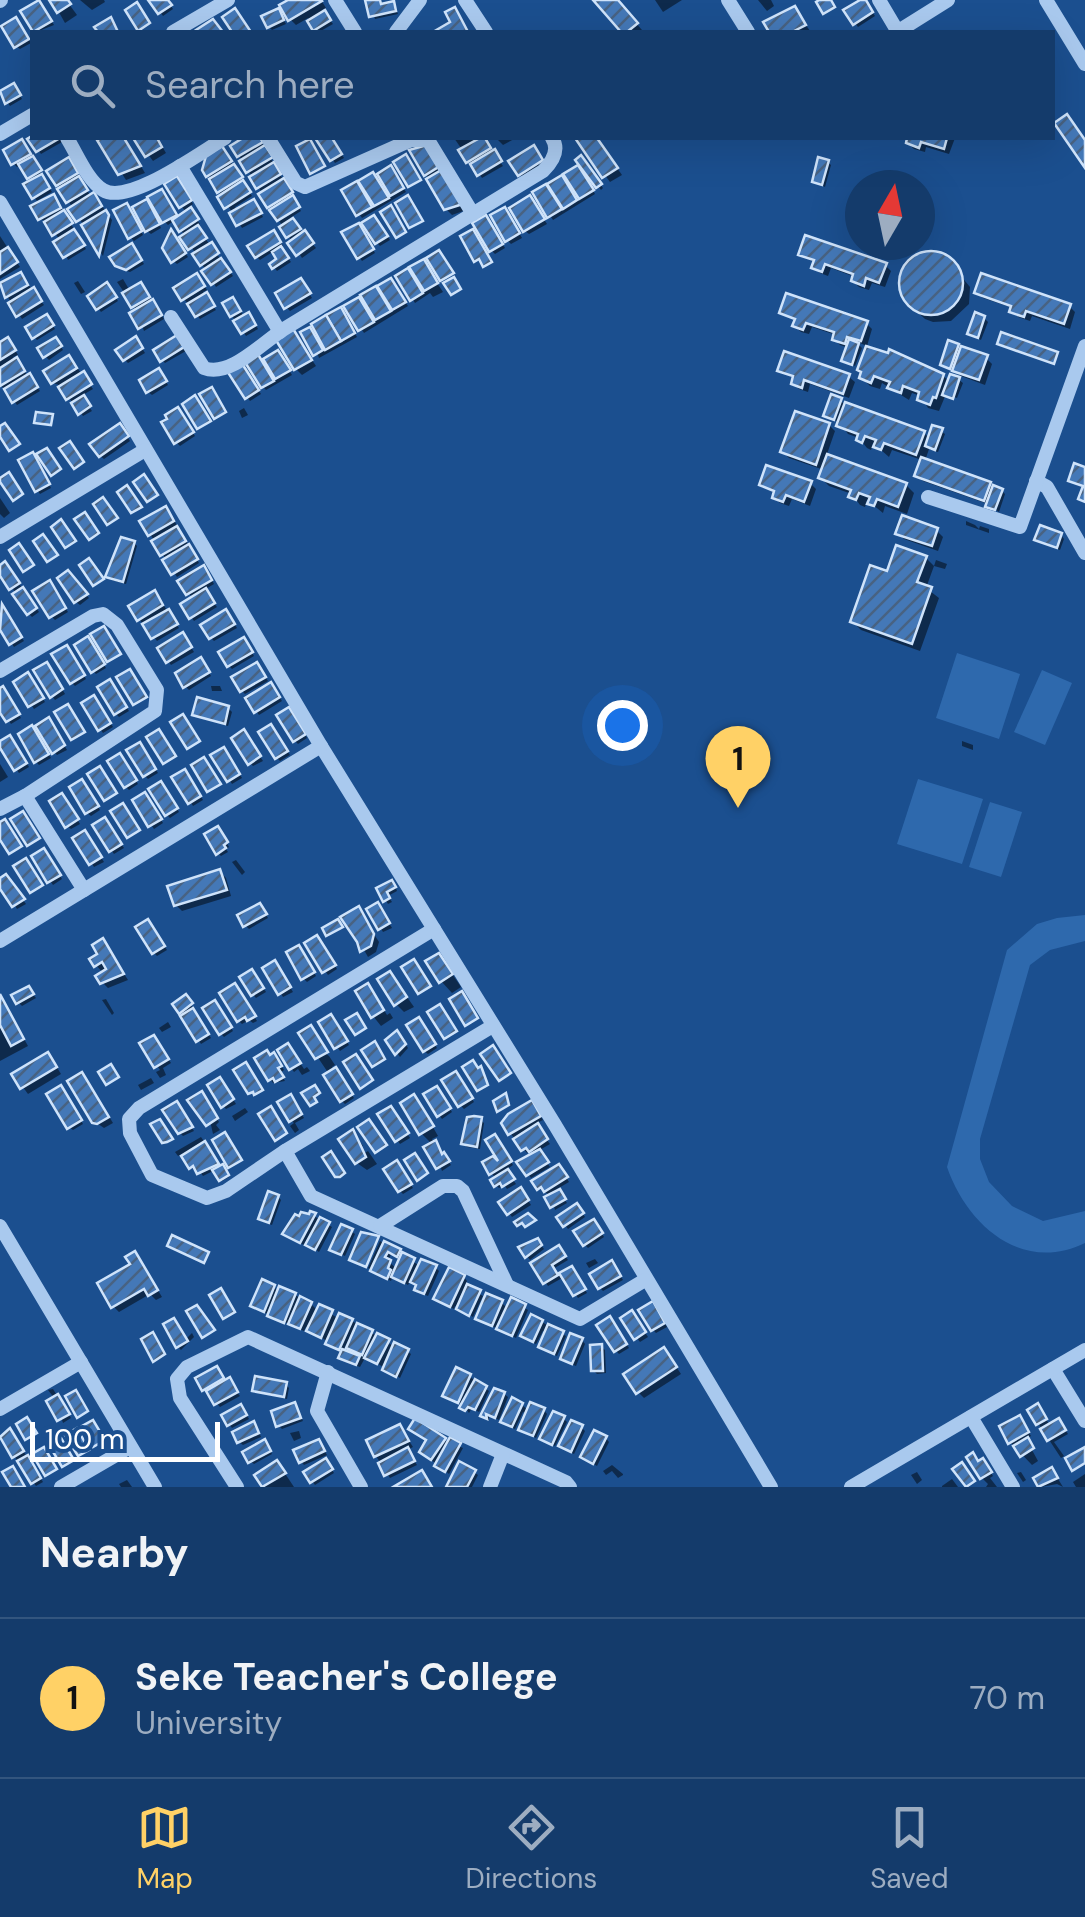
<!DOCTYPE html>
<style>
body{margin:0;font-family:"DM Sans",sans-serif;background:#1d4271;color:#f1f3f6}
.compass{position:absolute;left:845px;top:170px;width:90px;height:90px;border-radius:50%;background:#143b6b;box-shadow:0 10px 40px #0002;rotate:9deg}
.scale{position:absolute;left:30px;bottom:25px;width:190px;box-sizing:border-box;padding-left:10px;border:5px solid #fff;border-top:0;font-size:28px;line-height:35px;white-space:nowrap;color:#fff;-webkit-text-stroke:8px #1b4f8f;paint-order:stroke}
.you{position:absolute;left:622px;top:725px;width:35px;height:35px;margin:-25px;border:8px solid #fff;border-radius:50%;background:#1a73e8;box-shadow:0 0 0 15px #1a73e833}
.badge{display:grid;place-items:center;width:65px;height:65px;border-radius:50%;background:#ffd166;color:#111;font-size:32px;font-weight:700}
.pin{position:absolute;translate:-50% -82px;filter:drop-shadow(0 2px 5px #0008)}
.pin::after{content:'';position:absolute;top:52px;width:35px;height:30px;background:inherit;clip-path:polygon(0 0,100% 0,50% 100%)}
.list{margin:0;padding:0;list-style:none}
h2{display:flex;justify-content:space-between;align-items:center;height:130px;margin:0;padding:0 40px;font-size:42px}
h2 small{font-size:32px;font-weight:400;color:#9dadc1}
.list li{display:grid;grid-template-columns:65px 1fr auto;gap:30px;align-items:center;box-sizing:border-box;height:160px;padding:0 40px;border-top:2px solid #33557e}
.list b{display:block;font-size:38px;white-space:nowrap}
.list p{margin:0;font-size:32px;white-space:nowrap;color:#9dadc1}
.list em{font-size:32px;font-style:normal;color:#9dadc1}
.icon{flex:none;width:55px;height:55px;fill:none;stroke:currentColor;stroke-width:2;stroke-linecap:round;stroke-linejoin:round}
.map{position:relative;flex:none;width:1085px;height:1487px;overflow:hidden}
.search{position:absolute;background:#143b6b;box-shadow:0 10px 40px #0002;left:30px;right:30px;top:30px;height:110px;display:flex;align-items:center;gap:25px;box-sizing:border-box;padding:0 35px;border-radius:0px;color:#9dadc1;font-size:38px}
.sheet{height:290px;background:#143b6b}
nav{display:flex;justify-content:space-around;align-items:center;box-sizing:border-box;height:140px;border-top:2px solid #33557e;background:#143b6b;font-size:28px;color:#9dadc1}
nav a{display:grid;justify-items:center;gap:5px}
nav .on{color:#ffd166}
.map>svg:first-child{display:block}
</style>
<div class="map">
<svg width="1085" height="1487" viewBox="0 0 1085 1487">
<defs>
<pattern id="building-hatch" width="6" height="6" patternUnits="userSpaceOnUse" patternTransform="scale(2.5)"><rect width="6" height="6" fill="#4478b7"/><path d="M-1 1l2-2M0 6l6-6M5 7l2-2" fill="none" stroke="#486282"/></pattern>
</defs>
<rect width="100%" height="100%" fill="#1b4f8f"/>
<g fill="#2e69ad">
<polygon points="957,653 1020,674 999,739 936,718"/>
<polygon points="1042,670 1072,683 1045,745 1014,732"/>
<polygon points="918,779 983,799 962,864 897,844"/>
<polygon points="990,802 1022,812 1001,877 969,867"/>
<path d="M1085,915V941L1050,950L1030,965L980,1139V1159L989,1182L1012,1206L1043,1221L1085,1211V1243C1022,1274 967,1225 947,1167L1007,950L1037,924L1057,918Z"/>
</g>
<g fill="#0007" fill-rule="evenodd">
<polygon points="52,0 66,0 77,15 65,23"/>
<polygon points="80,0 104,0 105,2 92,10"/>
<polygon points="151,0 167,0 173,9 163,16"/>
<polygon points="293,0 321,0 326,8 322,10 333,24 319,32 308,18 296,25 290,19"/>
<polygon points="368,0 381,0 382,6 393,4 398,14 375,19"/>
<polygon points="596,0 616,0 642,30 625,32"/>
<polygon points="655,0 682,0 663,12"/>
<polygon points="758,0 771,0 774,6 767,11"/>
<polygon points="867,4 875,16 858,27 855,23"/>
<polygon points="42,6 54,25 36,32 23,12"/>
<polygon points="795,9 810,31 772,32 767,23"/>
<polygon points="278,11 286,24 272,30 269,27"/>
<polygon points="19,23 31,43 20,49 16,46"/>
<polygon points="17,90 22,99 10,106 7,102"/>
<polygon points="35,138 60,138 62,142 41,154 31,140"/>
<polygon points="107,138 124,138 145,173 126,180 101,141"/>
<polygon points="136,138 157,138 166,153 153,161"/>
<polygon points="248,138 259,138 301,211 290,218 316,248 302,258 233,146"/>
<polygon points="318,138 331,138 344,158 335,163"/>
<polygon points="454,138 482,138 503,166 482,178"/>
<polygon points="496,138 516,138 503,145"/>
<polygon points="578,138 596,138 622,175 610,182"/>
<polygon points="910,138 955,138 949,154 926,147 925,152 914,149 908,143"/>
<polygon points="25,146 52,192 37,201 34,197 33,182 21,164 17,167 13,163"/>
<polygon points="426,148 466,210 452,215 446,209 426,174"/>
<polygon points="537,152 545,165 523,178 520,174"/>
<polygon points="225,153 252,196 235,207 237,211 257,205 263,217 242,228 206,171"/>
<polygon points="584,162 603,188 601,190 588,173 585,175 595,194 553,220 535,193"/>
<polygon points="827,162 831,165 825,187 815,181"/>
<polygon points="72,164 91,197 97,199 112,220 103,256 50,172"/>
<polygon points="390,168 406,192 362,218 344,191"/>
<polygon points="180,182 193,204 188,208 200,224 196,226 233,276 216,287 175,220 168,225 164,221 165,196 178,218 187,213 181,206"/>
<polygon points="57,201 86,249 68,260 60,240 46,221 40,219"/>
<polygon points="533,202 547,224 529,234 525,231"/>
<polygon points="150,206 161,228 151,234 147,231"/>
<polygon points="130,209 143,235 134,241 130,237"/>
<polygon points="508,213 522,238 511,244 507,240"/>
<polygon points="378,221 390,240 380,246 377,243"/>
<polygon points="489,222 505,248 495,254 491,250"/>
<polygon points="362,229 375,253 362,261 359,257"/>
<polygon points="0,236 20,267 0,279"/>
<polygon points="174,236 188,257 177,264 173,261"/>
<polygon points="277,236 283,246 280,248 291,262 277,271 272,265 280,260 274,251 260,260 257,257"/>
<polygon points="135,250 144,264 130,272 121,269 117,265"/>
<polygon points="801,254 885,265 891,271 885,287 872,283 869,290 859,287 853,281 855,277 831,268 828,276 820,273 814,267 815,263"/>
<polygon points="923,255 945,257 970,287 969,304 951,321 933,322 925,319 909,304 902,290 905,268"/>
<polygon points="423,262 443,292 433,297 430,293 415,303 398,277"/>
<polygon points="24,279 44,305 22,319 7,296"/>
<polygon points="123,279 130,291 144,289 164,319 144,331 137,311 117,282"/>
<polygon points="200,279 207,290 203,292 216,310 200,319 176,289"/>
<polygon points="78,281 85,292 81,294 74,283"/>
<polygon points="391,281 408,306 364,333 347,307"/>
<polygon points="304,285 312,298 290,311 286,307"/>
<polygon points="110,289 118,301 101,312 98,308"/>
<polygon points="977,292 1069,306 1075,312 1070,329 1032,316 1030,321 1018,317 1013,308 983,298"/>
<polygon points="236,303 244,317 252,318 258,329 246,336 232,316"/>
<polygon points="782,312 866,323 872,329 867,346 855,341 862,348 855,366 844,360 849,348 840,345 834,339 836,335 812,327 809,334 801,332 795,326 796,321"/>
<polygon points="344,314 357,337 319,358 309,330 322,342"/>
<polygon points="984,318 988,322 981,340 970,334"/>
<polygon points="50,321 55,329 37,340 34,337"/>
<polygon points="292,330 316,366 302,375 296,369"/>
<polygon points="176,339 186,351 165,363 162,360"/>
<polygon points="11,343 18,355 13,357 40,391 17,405 0,384 0,345"/>
<polygon points="59,343 63,350 49,360 45,356"/>
<polygon points="139,343 145,353 128,363 125,360"/>
<polygon points="958,346 986,358 992,364 985,385 961,376 943,364"/>
<polygon points="278,353 292,375 266,390 263,387 262,362"/>
<polygon points="72,361 93,389 81,396 92,411 83,416 59,385 53,383"/>
<polygon points="244,368 261,394 250,401 247,397"/>
<polygon points="780,370 849,377 855,382 849,398 810,384 808,392 799,389 793,383 795,379"/>
<polygon points="864,373 943,376 950,382 959,380 963,383 957,398 946,394 939,411 928,408 921,396 912,393 909,400 882,383 880,389 870,386 862,378"/>
<polygon points="162,375 168,385 152,395 148,392"/>
<polygon points="834,394 844,404 924,433 930,439 941,431 945,434 938,452 929,449 925,461 1002,491 1005,494 999,512 988,504 923,481 917,475 922,460 892,450 889,457 873,443 871,450 867,448 859,438 848,434 840,423 826,415"/>
<polygon points="244,408 248,415 242,418 239,411"/>
<polygon points="181,414 195,436 180,446 176,442"/>
<polygon points="829,425 835,431 826,457 906,485 914,493 907,514 885,506 883,513 867,500 865,507 860,505 852,494 829,486 821,478 824,470 789,458 783,452"/>
<polygon points="123,430 130,441 104,459 100,456"/>
<polygon points="36,459 51,488 40,494 37,490"/>
<polygon points="810,483 816,489 810,506 792,499 789,506 780,503 774,497 776,494 761,485"/>
<polygon points="0,498 10,513 4,518 0,514"/>
<polygon points="169,512 199,563 177,577 150,534"/>
<polygon points="966,521 975,525 979,529 980,526 989,529 989,533 966,525"/>
<polygon points="937,531 943,537 938,551 904,539 898,533"/>
<polygon points="1061,535 1064,539 1060,550 1037,540"/>
<polygon points="134,543 137,546 126,584 112,580 108,576"/>
<polygon points="926,558 934,566 926,588 939,598 920,651 861,630 853,622"/>
<polygon points="936,560 947,564 945,569 934,566"/>
<polygon points="0,568 8,568 39,612 32,617 28,613"/>
<polygon points="207,571 214,584 204,590 217,607 194,621 191,617 193,599 181,581"/>
<polygon points="67,574 89,598 80,605 76,602"/>
<polygon points="53,587 68,612 55,620 51,616"/>
<polygon points="158,597 179,628 157,641 139,619"/>
<polygon points="1,607 24,641 14,647 0,626"/>
<polygon points="229,615 237,628 214,641 211,638"/>
<polygon points="186,639 194,652 171,665 168,661"/>
<polygon points="91,643 106,668 96,674 93,671"/>
<polygon points="247,643 254,656 232,669 229,666"/>
<polygon points="70,651 86,679 75,686 72,683"/>
<polygon points="204,664 211,676 189,690 185,686"/>
<polygon points="50,668 65,694 55,700 52,696"/>
<polygon points="260,668 268,681 245,694 242,691"/>
<polygon points="31,679 45,702 34,709 16,682"/>
<polygon points="113,686 129,711 119,717 116,714"/>
<polygon points="211,686 220,686 222,691 212,691"/>
<polygon points="274,689 282,701 259,715 256,711"/>
<polygon points="0,691 6,693 21,718 11,724 0,708"/>
<polygon points="97,702 113,727 103,733 100,729"/>
<polygon points="228,708 232,712 228,726 195,714"/>
<polygon points="292,714 307,738 298,744 295,741"/>
<polygon points="52,724 67,750 57,755 54,752"/>
<polygon points="274,731 290,755 280,761 277,758"/>
<polygon points="35,732 51,758 39,765 36,762"/>
<polygon points="247,736 263,761 253,766 250,763"/>
<polygon points="14,741 29,767 19,773 16,769"/>
<polygon points="962,741 973,745 973,750 962,746"/>
<polygon points="143,749 158,773 148,779 145,776"/>
<polygon points="227,754 242,778 232,784 214,756"/>
<polygon points="123,760 138,784 129,790 126,787"/>
<polygon points="0,764 8,777 0,782"/>
<polygon points="188,776 203,800 193,806 175,778"/>
<polygon points="85,786 100,810 91,816 87,813"/>
<polygon points="164,788 179,812 170,818 167,815"/>
<polygon points="65,799 80,824 71,829 67,826"/>
<polygon points="148,799 163,823 154,829 135,801"/>
<polygon points="108,824 124,848 114,854 111,850"/>
<polygon points="221,832 229,847 226,849 228,852 221,856 218,853"/>
<polygon points="88,837 104,862 94,867 76,839"/>
<polygon points="47,855 62,879 53,885 34,857"/>
<polygon points="236,860 245,872 242,875 232,862"/>
<polygon points="220,872 226,878 231,896 182,911 176,905"/>
<polygon points="0,881 9,881 26,904 17,909"/>
<polygon points="395,886 397,891 388,896 392,902 388,904 379,889"/>
<polygon points="263,909 268,918 249,929 245,925"/>
<polygon points="358,909 379,942 376,952 368,957 359,941"/>
<polygon points="381,909 392,928 383,932 369,910"/>
<polygon points="151,926 167,950 157,956 154,953"/>
<polygon points="103,941 128,980 108,988 102,982 104,974 96,965"/>
<polygon points="320,942 337,969 328,975 307,944"/>
<polygon points="302,951 316,976 307,982 303,978"/>
<polygon points="442,959 461,987 452,993 441,981"/>
<polygon points="278,967 293,992 283,997 265,969"/>
<polygon points="255,975 266,992 256,998 253,995"/>
<polygon points="393,977 414,1007 404,1012 396,1004"/>
<polygon points="371,989 387,1015 390,1013 393,1018 381,1026 373,1016"/>
<polygon points="238,990 257,1021 253,1023 249,1020 242,1024 239,1021"/>
<polygon points="32,993 36,998 22,1006 18,1002"/>
<polygon points="0,996 28,1046 0,1061"/>
<polygon points="186,997 211,1038 201,1044 176,1005"/>
<polygon points="106,999 114,1013 112,1015 102,1000"/>
<polygon points="218,1006 233,1031 224,1037 221,1034"/>
<polygon points="334,1021 349,1045 340,1051 321,1023"/>
<polygon points="168,1022 171,1027 162,1032 159,1028"/>
<polygon points="422,1024 437,1048 428,1054 424,1051"/>
<polygon points="302,1034 329,1056 335,1065 332,1067 354,1098 345,1104 342,1101 329,1074"/>
<polygon points="400,1036 408,1048 400,1057 388,1040"/>
<polygon points="157,1041 171,1063 163,1068 166,1075 160,1078 156,1072 160,1070 143,1044"/>
<polygon points="291,1049 304,1069 307,1067 310,1071 302,1075 298,1069 294,1072 291,1068"/>
<polygon points="257,1059 277,1059 284,1070 280,1073 285,1081 273,1083"/>
<polygon points="53,1061 61,1074 28,1094 14,1075"/>
<polygon points="459,1077 474,1102 464,1109 460,1105"/>
<polygon points="151,1078 154,1083 141,1090 138,1085"/>
<polygon points="87,1081 113,1123 104,1128 94,1121"/>
<polygon points="223,1083 236,1104 226,1109 223,1106"/>
<polygon points="64,1092 83,1124 73,1130 69,1127"/>
<polygon points="440,1092 452,1112 442,1119 439,1115"/>
<polygon points="205,1098 219,1122 216,1125 220,1130 213,1134"/>
<polygon points="294,1101 304,1118 295,1123 299,1130 295,1133 290,1126 294,1123 291,1120"/>
<polygon points="418,1101 438,1136 432,1139 451,1165 442,1171 432,1144 421,1133"/>
<polygon points="180,1107 194,1131 183,1136 180,1133"/>
<polygon points="535,1107 543,1120 535,1124 550,1144 538,1151 550,1167 531,1178 520,1163 535,1155 531,1150 527,1153 510,1133"/>
<polygon points="245,1108 248,1112 235,1121 232,1116"/>
<polygon points="394,1112 410,1138 400,1144 397,1140"/>
<polygon points="480,1120 484,1123 480,1149 467,1147 463,1143"/>
<polygon points="353,1132 363,1146 359,1148 363,1154 368,1151 377,1164 367,1170 357,1163"/>
<polygon points="201,1137 229,1177 222,1181 215,1170 203,1176 197,1168 194,1170 182,1154 178,1156 175,1152"/>
<polygon points="498,1141 513,1165 506,1170 516,1184 507,1189 504,1185 499,1188 496,1185 497,1179 491,1173 501,1168"/>
<polygon points="400,1167 413,1188 403,1194 400,1191"/>
<polygon points="562,1170 569,1182 557,1189 567,1203 555,1210 551,1196 539,1188"/>
<polygon points="524,1194 531,1205 512,1217 509,1213"/>
<polygon points="278,1197 281,1200 272,1225 264,1222 261,1219"/>
<polygon points="580,1210 585,1217 568,1229 565,1225"/>
<polygon points="302,1215 314,1216 332,1227 319,1252 306,1242 304,1245 288,1237"/>
<polygon points="597,1225 604,1237 588,1248 584,1244"/>
<polygon points="351,1231 355,1234 345,1256 336,1252"/>
<path d="M380,1241L420,1266L435,1267L439,1271L428,1296L421,1293L411,1279L408,1285L393,1276L391,1281L368,1268ZM391,1254L402,1259L397,1269L388,1261Z"/>
<polygon points="541,1245 544,1249 530,1260 527,1256"/>
<polygon points="562,1252 568,1260 553,1269 558,1276 571,1269 575,1272 587,1293 578,1298 564,1277 548,1286 533,1264"/>
<polygon points="595,1259 598,1263 589,1268 586,1263"/>
<polygon points="140,1260 162,1297 156,1300 150,1294 119,1312 113,1306"/>
<polygon points="615,1267 623,1280 603,1291 600,1288"/>
<polygon points="464,1277 467,1281 465,1286 483,1296 473,1317 455,1306 454,1309 440,1302"/>
<polygon points="274,1287 279,1292 295,1295 311,1304 318,1311 320,1307 339,1319 352,1321 395,1347 407,1351 411,1354 400,1378 366,1356 360,1367 344,1361 341,1358 343,1352 360,1359 346,1345 343,1352 306,1327 304,1331 257,1309 253,1306"/>
<polygon points="512,1300 528,1310 516,1338 478,1319 501,1302 508,1309"/>
<polygon points="656,1308 667,1327 656,1333 653,1330"/>
<polygon points="635,1317 648,1337 640,1342 623,1319"/>
<polygon points="542,1322 566,1336 557,1356 541,1347 547,1333 543,1331 536,1344 526,1339"/>
<polygon points="613,1323 629,1348 619,1354 616,1351"/>
<polygon points="192,1333 194,1337 181,1350 178,1347"/>
<polygon points="582,1340 585,1344 576,1366 566,1362 563,1359"/>
<polygon points="601,1347 605,1350 606,1373 597,1374 593,1370"/>
<polygon points="669,1356 681,1374 644,1398 638,1392"/>
<polygon points="220,1372 240,1396 220,1407 204,1389"/>
<polygon points="469,1376 489,1391 479,1412 472,1408 469,1413 463,1405 449,1399"/>
<polygon points="285,1384 289,1388 287,1399 255,1390"/>
<polygon points="53,1389 71,1418 63,1423 55,1399 48,1390"/>
<polygon points="504,1394 508,1397 499,1420 489,1415 489,1420 486,1419 483,1415"/>
<polygon points="295,1405 303,1421 282,1429 278,1425"/>
<polygon points="522,1405 529,1411 544,1410 547,1414 536,1438 521,1429 527,1414 523,1412 515,1429 507,1425"/>
<polygon points="244,1410 249,1419 232,1428 229,1424"/>
<polygon points="1041,1410 1050,1426 1062,1425 1068,1434 1054,1442 1064,1456 1061,1458 1038,1423"/>
<polygon points="563,1418 567,1422 555,1446 546,1442"/>
<polygon points="1022,1421 1031,1436 1026,1439 1038,1461 1032,1465 1010,1442"/>
<polygon points="400,1427 413,1447 407,1450 417,1465 390,1478 376,1456"/>
<polygon points="257,1428 261,1437 243,1445 239,1442"/>
<polygon points="582,1428 585,1431 574,1454 565,1449 561,1446"/>
<polygon points="299,1431 301,1438 294,1441 290,1433"/>
<polygon points="13,1435 43,1482 36,1486 14,1456"/>
<polygon points="606,1438 609,1442 597,1466 587,1460"/>
<polygon points="444,1440 463,1448 449,1474 425,1455"/>
<polygon points="319,1442 327,1455 304,1465 301,1461"/>
<polygon points="268,1446 272,1454 254,1464 250,1461"/>
<polygon points="979,1463 986,1464 993,1476 990,1478 997,1487 986,1487 988,1484 982,1478"/>
<polygon points="329,1465 334,1473 315,1485 312,1481"/>
<polygon points="612,1465 623,1474 623,1475 618,1478 612,1471 606,1475 603,1471"/>
<polygon points="280,1466 294,1487 265,1487 257,1476"/>
<polygon points="474,1472 478,1475 472,1487 449,1487"/>
<polygon points="917,1472 922,1480 917,1484 911,1475"/>
<polygon points="1021,1472 1026,1480 1023,1482 1017,1473"/>
<polygon points="1055,1474 1063,1487 1057,1484 1041,1487 1036,1479"/>
<polygon points="1085,1474 1085,1487 1076,1487 1073,1482"/>
<polygon points="952,1479 958,1487 942,1487 942,1486"/>
<polygon points="127,1480 132,1487 121,1487 119,1484"/>
</g>
<g fill="url(#building-hatch)" stroke="#cfe3fa" stroke-width="2.5">
<polygon points="39,0 52,21 33,32 20,11"/>
<polygon points="49,0 68,0 71,4 57,13"/>
<polygon points="148,0 168,0 172,5 158,14"/>
<polygon points="288,0 321,0 322,1 288,21 279,5"/>
<polygon points="365,0 380,0 381,4 394,1 396,11 369,17"/>
<polygon points="593,0 618,0 638,23 627,32 621,32"/>
<polygon points="819,0 831,0 835,7 823,14 816,2"/>
<polygon points="860,0 866,0 873,12 853,25 843,10"/>
<polygon points="137,2 150,23 138,31 125,10"/>
<polygon points="795,6 806,25 792,32 769,32 763,22"/>
<polygon points="455,7 468,32 433,32 450,22 445,12"/>
<polygon points="235,8 251,32 232,32 222,17"/>
<polygon points="279,8 284,20 267,28 261,16"/>
<polygon points="325,10 331,20 313,31 307,21"/>
<polygon points="16,17 29,39 14,48 1,26"/>
<polygon points="111,17 118,32 98,32 94,27"/>
<polygon points="213,19 223,32 198,32 196,30"/>
<polygon points="14,83 21,95 5,104 0,91"/>
<polygon points="1067,114 1085,140 1085,168 1054,123"/>
<polygon points="32,136 32,138 60,138 36,152 27,139"/>
<polygon points="102,138 124,138 141,166 118,175 97,140"/>
<polygon points="133,138 157,138 162,147 145,157"/>
<polygon points="243,138 260,138 263,142 237,157 230,146"/>
<polygon points="315,138 332,138 342,154 330,161"/>
<polygon points="480,138 485,138 491,148 466,163 458,150"/>
<polygon points="575,138 597,138 618,168 602,178"/>
<polygon points="907,138 947,138 944,149 921,142 919,148 906,143"/>
<polygon points="22,139 31,154 11,165 3,150"/>
<polygon points="310,139 325,166 310,174 296,146"/>
<polygon points="265,145 273,157 246,173 239,161"/>
<polygon points="427,145 440,166 424,176 409,150"/>
<polygon points="534,145 543,160 518,176 508,161"/>
<polygon points="222,146 232,161 206,177 202,170 206,156"/>
<polygon points="495,149 502,161 477,176 470,164"/>
<polygon points="406,154 421,180 408,187 393,162"/>
<polygon points="581,155 602,184 596,188 575,160"/>
<polygon points="33,156 42,170 27,179 18,164"/>
<polygon points="69,157 78,173 56,186 46,171"/>
<polygon points="818,157 829,160 822,185 812,182"/>
<polygon points="274,162 281,174 256,189 249,177"/>
<polygon points="234,164 243,177 217,193 209,179"/>
<polygon points="391,165 404,188 390,196 377,174"/>
<polygon points="578,165 594,190 579,199 563,174"/>
<polygon points="443,169 463,204 444,210 426,179"/>
<polygon points="373,172 389,198 374,206 358,181"/>
<polygon points="42,174 50,188 32,199 23,184"/>
<polygon points="562,175 577,200 563,209 547,184"/>
<polygon points="79,176 88,190 66,203 57,189"/>
<polygon points="177,176 192,200 179,208 164,184"/>
<polygon points="284,178 293,192 267,208 258,194"/>
<polygon points="243,180 251,192 224,209 217,197"/>
<polygon points="357,181 372,207 356,216 341,190"/>
<polygon points="546,184 562,209 547,218 532,192"/>
<polygon points="162,189 177,215 162,223 147,197"/>
<polygon points="94,192 102,206 76,222 67,209"/>
<polygon points="54,194 61,208 38,220 30,206"/>
<polygon points="293,195 300,207 277,221 269,210"/>
<polygon points="408,195 423,221 409,228 395,203"/>
<polygon points="530,195 545,219 523,232 509,208"/>
<polygon points="147,199 160,224 145,232 132,207"/>
<polygon points="254,199 262,213 236,226 229,213"/>
<polygon points="127,203 142,231 128,239 113,210"/>
<polygon points="391,205 406,232 396,238 380,212"/>
<polygon points="191,207 199,219 179,232 172,220"/>
<polygon points="505,207 520,233 505,242 490,215"/>
<polygon points="64,210 73,223 52,236 44,222"/>
<polygon points="106,210 109,215 99,256 81,225"/>
<polygon points="374,215 388,236 375,244 361,223"/>
<polygon points="486,215 503,244 489,252 472,223"/>
<polygon points="293,218 301,229 286,238 279,227"/>
<polygon points="359,223 374,249 357,259 341,232"/>
<polygon points="198,225 207,238 188,250 179,237"/>
<polygon points="74,229 85,245 63,258 53,242"/>
<polygon points="171,229 186,253 171,263 162,248"/>
<polygon points="473,229 492,262 483,267 479,259 474,262 460,236"/>
<polygon points="274,230 281,242 255,258 247,246"/>
<polygon points="305,230 314,243 296,256 287,243"/>
<polygon points="805,235 887,263 879,283 866,278 864,286 851,281 853,274 825,264 822,272 811,268 814,260 798,255"/>
<polygon points="212,242 219,253 200,266 192,254"/>
<polygon points="132,243 142,260 126,270 115,266 109,257"/>
<polygon points="281,246 289,258 272,269 269,264 276,259 272,252"/>
<polygon points="8,247 18,262 0,274 0,252"/>
<polygon points="439,250 454,273 440,281 426,258"/>
<circle cx="931" cy="283" r="32"/>
<polygon points="221,258 231,272 211,285 201,271"/>
<polygon points="424,259 438,283 424,291 409,267"/>
<polygon points="408,268 423,293 410,301 395,276"/>
<polygon points="21,272 28,285 5,298 0,283"/>
<polygon points="197,273 205,286 181,301 173,288"/>
<polygon points="981,273 1071,304 1064,324 1026,311 1024,317 1009,312 1011,306 974,293"/>
<polygon points="454,277 461,289 451,295 443,283"/>
<polygon points="301,278 311,293 284,309 275,293"/>
<polygon points="391,278 406,302 392,310 377,286"/>
<polygon points="107,282 117,297 96,310 87,296"/>
<polygon points="141,282 150,297 131,308 122,293"/>
<polygon points="376,286 391,311 375,320 360,295"/>
<polygon points="34,287 42,301 16,317 8,303"/>
<polygon points="207,292 215,306 195,317 187,304"/>
<polygon points="786,293 868,321 861,341 847,337 845,344 832,340 834,332 806,323 803,330 792,326 795,319 779,313"/>
<polygon points="233,297 241,311 230,317 222,303"/>
<polygon points="359,297 374,322 358,331 343,306"/>
<polygon points="153,299 162,315 138,329 129,313"/>
<polygon points="341,307 355,333 341,341 326,315"/>
<polygon points="249,312 256,325 241,334 233,321"/>
<polygon points="975,312 985,316 978,338 967,334"/>
<polygon points="47,314 54,325 32,339 25,327"/>
<polygon points="326,315 341,341 325,350 311,324"/>
<polygon points="292,327 312,360 294,370 274,337"/>
<polygon points="310,327 323,350 313,356 300,332"/>
<polygon points="1001,332 1058,352 1054,364 997,344"/>
<polygon points="177,335 184,347 160,362 153,350"/>
<polygon points="136,336 143,348 123,361 115,350"/>
<polygon points="8,337 16,350 0,360 0,342"/>
<polygon points="56,337 62,346 43,358 37,348"/>
<polygon points="849,339 859,343 852,365 841,361"/>
<polygon points="948,340 959,344 950,369 940,365"/>
<polygon points="866,346 888,353 889,349 944,374 936,398 933,397 930,405 917,400 919,392 903,386 901,393 887,388 890,382 874,376 871,383 859,378 861,372 857,370"/>
<polygon points="961,346 988,355 979,380 952,371"/>
<polygon points="278,350 291,370 275,379 263,359"/>
<polygon points="256,351 274,381 261,388 243,359"/>
<polygon points="784,351 850,374 843,394 804,380 802,388 791,384 793,376 777,371"/>
<polygon points="69,355 77,368 51,384 43,371"/>
<polygon points="17,357 25,371 0,386 0,368"/>
<polygon points="241,362 259,390 245,399 227,371"/>
<polygon points="159,368 167,381 146,393 139,380"/>
<polygon points="84,371 92,384 66,400 58,387"/>
<polygon points="30,373 38,387 12,403 4,389"/>
<polygon points="950,374 960,377 953,399 942,395"/>
<polygon points="212,387 226,412 214,419 199,394"/>
<polygon points="831,394 842,398 834,420 823,416"/>
<polygon points="84,395 91,406 78,415 71,403"/>
<polygon points="195,395 211,421 197,429 182,404"/>
<polygon points="845,402 925,431 916,455 884,443 881,450 873,447 876,440 865,436 862,443 856,440 858,434 836,426"/>
<polygon points="178,407 194,432 174,444 161,422 167,419 165,415"/>
<polygon points="795,411 830,423 816,465 780,452"/>
<polygon points="36,412 53,414 51,425 34,423"/>
<polygon points="5,423 20,444 9,451 0,437 0,426"/>
<polygon points="120,423 129,436 99,457 89,444"/>
<polygon points="932,425 943,428 935,450 925,446"/>
<polygon points="70,441 84,462 74,469 59,448"/>
<polygon points="47,448 61,469 51,476 36,454"/>
<polygon points="33,452 50,484 35,492 18,460"/>
<polygon points="827,454 907,483 898,507 877,499 874,506 867,504 870,497 859,493 856,500 848,497 851,490 818,478"/>
<polygon points="921,457 991,482 984,501 914,476"/>
<polygon points="1074,463 1085,467 1085,502 1078,499 1083,486 1068,481"/>
<polygon points="766,465 812,481 804,502 786,495 783,502 772,498 774,491 759,485"/>
<polygon points="9,472 23,494 13,501 0,482 0,478"/>
<polygon points="144,474 158,495 147,502 133,482"/>
<polygon points="127,485 142,507 131,513 117,492"/>
<polygon points="993,485 1003,489 995,510 985,507"/>
<polygon points="103,497 118,518 107,525 93,504"/>
<polygon points="166,506 174,521 148,536 139,521"/>
<polygon points="85,512 99,533 89,540 74,519"/>
<polygon points="902,515 938,528 932,546 895,534"/>
<polygon points="61,519 76,541 65,548 51,527"/>
<polygon points="1040,525 1062,533 1057,548 1034,540"/>
<polygon points="177,526 186,541 160,556 151,541"/>
<polygon points="43,534 58,555 47,562 33,541"/>
<polygon points="121,537 135,541 123,582 105,577"/>
<polygon points="19,543 34,565 23,572 9,550"/>
<polygon points="189,544 198,559 171,575 162,560"/>
<polygon points="896,545 927,556 917,582 932,587 912,644 850,622 870,565 887,571"/>
<polygon points="89,558 104,579 93,586 79,565"/>
<polygon points="5,561 20,583 9,590 0,576 0,565"/>
<polygon points="204,565 212,580 186,595 177,581"/>
<polygon points="68,570 88,594 74,603 57,578"/>
<polygon points="50,580 66,608 49,618 32,591"/>
<polygon points="23,587 37,608 27,615 12,594"/>
<polygon points="206,588 215,603 189,619 180,604"/>
<polygon points="155,590 163,605 137,621 128,606"/>
<polygon points="2,604 22,637 9,645 0,630"/>
<polygon points="169,609 178,624 151,639 142,624"/>
<polygon points="226,609 235,624 209,639 200,625"/>
<polygon points="104,626 121,654 107,662 90,634"/>
<polygon points="183,632 192,647 166,663 157,648"/>
<polygon points="88,636 105,664 91,673 74,645"/>
<polygon points="244,637 253,652 227,667 218,652"/>
<polygon points="67,645 85,675 70,684 51,654"/>
<polygon points="201,657 210,672 183,688 175,673"/>
<polygon points="47,662 63,689 50,698 33,670"/>
<polygon points="257,662 266,677 240,692 231,677"/>
<polygon points="130,669 147,697 133,705 116,677"/>
<polygon points="28,672 44,698 28,707 13,682"/>
<polygon points="110,679 127,707 114,715 97,687"/>
<polygon points="271,682 280,697 254,713 245,698"/>
<polygon points="3,686 20,714 6,722 0,713 0,688"/>
<polygon points="94,695 111,723 98,731 81,703"/>
<polygon points="197,697 229,706 225,724 192,715"/>
<polygon points="68,704 85,732 71,740 54,712"/>
<polygon points="289,707 306,734 293,742 276,715"/>
<polygon points="183,714 200,741 187,749 170,722"/>
<polygon points="49,717 65,745 52,754 35,726"/>
<polygon points="271,724 288,751 275,759 258,732"/>
<polygon points="32,725 49,754 34,763 18,734"/>
<polygon points="159,729 176,756 163,764 146,737"/>
<polygon points="244,729 261,756 248,765 231,738"/>
<polygon points="10,735 27,763 14,771 0,748 0,741"/>
<polygon points="140,742 156,769 143,777 126,750"/>
<polygon points="224,747 240,774 227,782 210,755"/>
<polygon points="120,753 137,780 124,788 107,761"/>
<polygon points="204,757 221,784 207,792 191,765"/>
<polygon points="100,766 117,793 104,801 87,774"/>
<polygon points="185,769 201,796 188,804 171,777"/>
<polygon points="82,779 99,806 85,814 69,787"/>
<polygon points="161,781 178,808 165,816 148,789"/>
<polygon points="145,792 162,819 148,827 132,800"/>
<polygon points="62,793 79,819 65,828 49,801"/>
<polygon points="123,803 140,830 127,838 110,811"/>
<polygon points="23,811 40,838 27,846 10,819"/>
<polygon points="105,817 122,844 109,852 92,825"/>
<polygon points="5,819 22,846 9,854 0,840 0,822"/>
<polygon points="218,826 228,842 224,845 226,848 216,855 204,834"/>
<polygon points="85,830 102,857 89,865 72,838"/>
<polygon points="44,848 61,875 47,883 31,856"/>
<polygon points="26,858 43,885 30,893 13,866"/>
<polygon points="220,869 227,890 174,906 167,886"/>
<polygon points="6,874 25,899 12,907 0,889 0,878"/>
<polygon points="392,880 396,887 387,892 390,898 383,902 376,888"/>
<polygon points="378,902 390,923 378,930 366,909"/>
<polygon points="260,903 267,914 243,927 237,915"/>
<polygon points="359,906 374,934 371,946 360,952 357,942 340,917"/>
<polygon points="148,919 165,946 152,954 135,927"/>
<polygon points="338,919 343,927 326,936 322,928"/>
<polygon points="317,935 336,965 322,973 304,943"/>
<polygon points="103,938 124,974 100,984 95,976 106,969 102,962 94,967 89,959 97,954 92,945"/>
<polygon points="299,945 315,972 301,980 286,952"/>
<polygon points="439,953 453,974 439,983 425,961"/>
<polygon points="414,959 431,986 418,994 401,967"/>
<polygon points="275,960 291,987 278,995 262,968"/>
<polygon points="252,969 264,988 251,996 239,977"/>
<polygon points="390,971 407,997 394,1006 377,979"/>
<polygon points="235,983 256,1016 247,1021 245,1017 237,1022 219,993"/>
<polygon points="368,983 384,1010 371,1018 355,991"/>
<polygon points="29,986 34,994 16,1004 11,995"/>
<polygon points="462,991 478,1018 465,1026 449,999"/>
<polygon points="0,994 24,1039 11,1046 0,1025"/>
<polygon points="186,994 193,1003 179,1014 172,1004"/>
<polygon points="215,1000 232,1027 219,1035 202,1008"/>
<polygon points="440,1004 457,1031 444,1039 427,1012"/>
<polygon points="193,1008 209,1034 196,1042 180,1016"/>
<polygon points="357,1013 366,1028 355,1035 345,1020"/>
<polygon points="331,1014 348,1041 334,1049 318,1022"/>
<polygon points="419,1017 436,1044 423,1052 406,1025"/>
<polygon points="311,1025 328,1052 315,1059 298,1033"/>
<polygon points="397,1030 406,1044 395,1055 385,1040"/>
<polygon points="154,1035 169,1059 154,1068 139,1043"/>
<polygon points="375,1041 385,1059 372,1067 361,1050"/>
<polygon points="288,1043 301,1063 289,1070 277,1050"/>
<polygon points="493,1045 511,1073 499,1081 480,1054"/>
<polygon points="267,1050 270,1055 274,1052 282,1066 278,1068 284,1077 275,1082 273,1078 268,1081 254,1058"/>
<polygon points="48,1052 57,1067 20,1089 11,1074"/>
<polygon points="356,1054 373,1080 360,1089 343,1062"/>
<polygon points="473,1060 478,1068 481,1066 488,1085 477,1091 462,1067"/>
<polygon points="246,1062 263,1090 254,1095 253,1092 248,1094 233,1070"/>
<polygon points="111,1064 119,1077 106,1085 98,1072"/>
<polygon points="336,1067 353,1094 340,1102 323,1075"/>
<polygon points="456,1071 473,1098 458,1107 441,1080"/>
<polygon points="82,1072 109,1117 97,1124 92,1123 67,1081"/>
<polygon points="220,1077 234,1099 221,1108 207,1085"/>
<polygon points="61,1085 82,1120 67,1129 46,1094"/>
<polygon points="315,1085 320,1093 314,1097 317,1102 310,1106 301,1093"/>
<polygon points="437,1086 451,1108 437,1117 423,1094"/>
<polygon points="202,1091 218,1118 206,1126 187,1100"/>
<polygon points="506,1093 509,1105 497,1112 493,1101"/>
<polygon points="291,1094 302,1114 289,1122 277,1102"/>
<polygon points="414,1094 434,1126 419,1135 400,1103"/>
<polygon points="532,1100 541,1116 508,1135 501,1123 508,1114"/>
<polygon points="177,1101 193,1127 178,1134 162,1110"/>
<polygon points="271,1106 287,1133 275,1141 258,1114"/>
<polygon points="391,1106 409,1133 395,1142 377,1114"/>
<polygon points="474,1116 482,1117 477,1147 461,1144 467,1117"/>
<polygon points="160,1119 173,1139 167,1142 162,1143 150,1124"/>
<polygon points="369,1119 387,1145 375,1153 357,1127"/>
<polygon points="538,1123 548,1139 529,1152 526,1148 521,1151 513,1139"/>
<polygon points="353,1129 366,1157 355,1164 338,1139"/>
<polygon points="225,1132 242,1160 228,1168 212,1140"/>
<polygon points="495,1134 512,1161 489,1175 482,1162 493,1156 498,1161 485,1140"/>
<polygon points="436,1140 442,1154 444,1152 450,1161 436,1169 423,1147"/>
<polygon points="205,1141 219,1164 197,1174 193,1166 189,1169 181,1156"/>
<polygon points="540,1149 549,1162 526,1176 516,1162"/>
<polygon points="331,1151 345,1173 340,1177 335,1177 322,1157"/>
<polygon points="415,1153 428,1173 417,1181 404,1160"/>
<polygon points="397,1160 412,1184 398,1192 383,1169"/>
<polygon points="223,1164 229,1175 219,1181 212,1170"/>
<polygon points="559,1164 568,1177 544,1192 541,1187 537,1190 531,1181"/>
<polygon points="508,1169 515,1179 502,1187 500,1183 494,1187 490,1180"/>
<polygon points="521,1187 529,1200 507,1215 498,1202"/>
<polygon points="560,1189 566,1199 550,1208 544,1197"/>
<polygon points="268,1191 279,1195 269,1223 258,1219"/>
<polygon points="577,1203 584,1213 563,1227 556,1217"/>
<polygon points="310,1211 316,1213 300,1243 282,1234 295,1214 299,1216 301,1212 309,1214"/>
<polygon points="528,1213 536,1220 525,1227 522,1223 517,1226 514,1222"/>
<polygon points="320,1217 330,1222 315,1250 305,1245"/>
<polygon points="594,1219 603,1233 583,1246 573,1231"/>
<polygon points="341,1224 353,1229 341,1255 329,1250"/>
<polygon points="361,1232 379,1236 366,1267 349,1260"/>
<polygon points="172,1235 209,1252 204,1263 167,1246"/>
<polygon points="538,1238 542,1245 525,1258 518,1247"/>
<polygon points="384,1241 401,1249 397,1257 388,1252 385,1257 391,1260 388,1268 391,1270 387,1279 370,1271"/>
<polygon points="559,1245 566,1256 552,1265 558,1275 543,1284 530,1263"/>
<polygon points="135,1251 158,1290 148,1296 144,1289 111,1308 97,1283 130,1264 125,1257"/>
<polygon points="402,1252 415,1258 404,1283 391,1277"/>
<polygon points="421,1259 437,1265 424,1294 414,1290 416,1285 410,1282"/>
<polygon points="612,1260 621,1276 598,1289 589,1274"/>
<polygon points="572,1266 586,1289 573,1296 559,1273"/>
<polygon points="449,1267 465,1275 450,1307 433,1299"/>
<polygon points="262,1279 275,1285 264,1312 250,1306"/>
<polygon points="467,1284 481,1290 469,1316 456,1309"/>
<polygon points="279,1286 296,1293 284,1323 267,1316"/>
<polygon points="221,1288 235,1312 223,1319 209,1295"/>
<polygon points="486,1293 503,1300 492,1326 475,1319"/>
<polygon points="300,1296 312,1302 300,1329 288,1324"/>
<polygon points="511,1297 526,1304 512,1336 496,1329"/>
<polygon points="653,1301 665,1323 651,1331 638,1310"/>
<polygon points="319,1304 333,1310 321,1338 306,1331"/>
<polygon points="197,1305 215,1330 202,1338 186,1311"/>
<polygon points="632,1310 646,1332 634,1340 620,1318"/>
<polygon points="339,1313 353,1319 339,1350 325,1344"/>
<polygon points="531,1314 543,1320 533,1342 520,1336"/>
<polygon points="610,1316 627,1344 614,1352 596,1325"/>
<polygon points="174,1318 188,1341 176,1348 163,1324"/>
<polygon points="357,1323 373,1330 362,1355 346,1348"/>
<polygon points="548,1324 564,1331 554,1354 538,1347"/>
<polygon points="153,1332 165,1354 153,1362 141,1339"/>
<polygon points="377,1333 390,1339 377,1364 364,1358"/>
<polygon points="570,1333 583,1338 572,1364 560,1359"/>
<polygon points="394,1342 409,1349 396,1377 382,1370"/>
<polygon points="602,1344 603,1371 591,1371 590,1345"/>
<polygon points="664,1347 677,1367 636,1394 623,1374"/>
<polygon points="342,1349 360,1356 356,1365 338,1358"/>
<polygon points="217,1366 224,1378 202,1391 195,1378"/>
<polygon points="456,1367 471,1374 458,1403 442,1396"/>
<polygon points="255,1376 287,1382 284,1397 252,1391"/>
<polygon points="230,1377 238,1392 214,1405 206,1391"/>
<polygon points="475,1379 487,1386 475,1410 468,1407 465,1411 459,1408"/>
<polygon points="494,1388 505,1392 495,1418 486,1414 487,1419 480,1416"/>
<polygon points="76,1390 88,1411 77,1418 65,1396"/>
<polygon points="58,1394 70,1414 57,1421 46,1401"/>
<polygon points="512,1397 523,1403 512,1427 500,1422"/>
<polygon points="295,1402 301,1418 276,1427 271,1411"/>
<polygon points="530,1402 545,1408 533,1436 518,1430"/>
<polygon points="1038,1403 1047,1419 1036,1425 1027,1410"/>
<polygon points="241,1404 247,1415 227,1426 221,1415"/>
<polygon points="553,1411 565,1416 552,1445 539,1439"/>
<polygon points="1020,1415 1029,1432 1008,1444 999,1426"/>
<polygon points="27,1417 37,1433 25,1440 16,1424"/>
<polygon points="415,1418 446,1438 431,1460 419,1452 426,1440 408,1429"/>
<polygon points="1059,1418 1066,1430 1047,1441 1040,1429"/>
<polygon points="93,1420 105,1440 93,1447 82,1426"/>
<polygon points="571,1420 583,1425 571,1452 558,1446"/>
<polygon points="254,1421 259,1433 237,1443 232,1432"/>
<polygon points="400,1424 409,1441 374,1457 366,1440"/>
<polygon points="10,1428 24,1451 12,1458 0,1437"/>
<polygon points="77,1428 89,1450 78,1456 65,1435"/>
<polygon points="594,1430 607,1436 593,1464 580,1457"/>
<polygon points="450,1437 461,1443 445,1472 434,1466"/>
<polygon points="1028,1437 1034,1448 1020,1457 1013,1446"/>
<polygon points="61,1438 74,1460 62,1467 49,1445"/>
<polygon points="265,1439 271,1451 248,1463 242,1452"/>
<polygon points="319,1439 325,1451 299,1463 293,1450"/>
<polygon points="44,1447 57,1469 45,1476 32,1454"/>
<polygon points="408,1447 415,1461 384,1476 378,1463"/>
<polygon points="1085,1447 1085,1463 1072,1471 1065,1458"/>
<polygon points="973,1452 978,1461 983,1458 992,1472 980,1479 966,1457"/>
<polygon points="28,1455 41,1478 31,1484 17,1461"/>
<polygon points="326,1458 333,1469 310,1483 303,1472"/>
<polygon points="277,1460 286,1473 262,1487 254,1475"/>
<polygon points="459,1461 476,1470 467,1487 446,1487"/>
<polygon points="962,1462 975,1481 966,1487 952,1469"/>
<polygon points="13,1466 25,1487 11,1487 2,1472"/>
<polygon points="1052,1467 1058,1478 1038,1487 1033,1478"/>
<polygon points="422,1470 432,1487 393,1487"/>
</g>
<g fill="none" stroke-linecap="round" stroke-linejoin="round">
<g stroke="#a9c9ee" stroke-width="14">
<polyline points="335,0 355,32"/>
<polyline points="465,0 486,32"/>
<polyline points="728,0 748,32"/>
<polyline points="879,0 898,32"/>
<polyline points="1046,0 1085,64"/>
<polyline points="0,1 1,0"/>
<polyline points="173,32 228,0"/>
<polyline points="396,32 420,0"/>
<polyline points="897,32 948,0"/>
<polyline points="0,134 32,115"/>
<path d="M67,138C77,154 87,180 103,190C128,206 201,152 225,138"/>
<polyline points="268,138 296,183 305,187 411,140 428,140 473,214"/>
<polyline points="180,166 280,332"/>
<polyline points="0,202 321,746 555,1125 771,1487"/>
<path d="M171,317L204,368C230,378 263,342 284,329C370,276 457,224 543,171C552,162 560,150 552,138"/>
<polyline points="1036,481 1047,487 1085,553"/>
<polyline points="928,497 1020,527 1085,346"/>
<polyline points="0,537 145,450"/>
<polyline points="0,671 93,616 103,614 117,625 157,690 155,711 25,796 0,809"/>
<polyline points="25,796 84,890"/>
<polyline points="434,929 139,1108 129,1119 130,1133 152,1175 207,1198 226,1191 285,1151 491,1027"/>
<polyline points="0,941 321,746"/>
<polyline points="285,1151 311,1196 580,1319 645,1280"/>
<polyline points="0,1226 155,1487"/>
<polyline points="380,1226 443,1186 457,1186 463,1191 507,1285"/>
<polyline points="1053,1369 1085,1421"/>
<polyline points="328,1372 317,1411 361,1487"/>
<polyline points="0,1409 81,1362"/>
<polyline points="971,1417 1013,1487"/>
<polyline points="61,1487 130,1447"/>
<polyline points="237,1487 180,1398 177,1379 187,1367 248,1337 566,1482 570,1487"/>
<polyline points="490,1487 503,1454"/>
<polyline points="851,1487 1085,1350"/>
</g>
</g>
</svg>
<svg class="compass" viewBox="-18 -18 36 36"><path d="M0-13l5 13h-10z" fill="#e53935"/><path d="M0 13l5-13h-10z" fill="#9dadc1"/></svg>
<div class="scale">100 m</div>
<div class="you"></div>
<div class="pin badge" style="left:738px;top:808px">1</div>
<div class="search"><svg class="icon" aria-label="search" viewBox="0 0 24 24"><circle cx="10" cy="10" r="6"/><path d="M15 15l6 6"/></svg>Search here</div>
</div>
<section class="sheet">
<h2>Nearby<small></small></h2>
<ul class="list">
<li><span class="badge">1</span><div><b>Seke Teacher's College</b><p>University</p></div><em>70 m</em></li>
</ul>
</section>
<nav>
<a class="on"><svg class="icon" aria-label="map" viewBox="0 0 24 24"><path d="M3 6l6-2 6 2 6-2v14l-6 2-6-2-6 2zM9 4v14M15 6v14"/></svg>Map</a>
<a><svg class="icon" aria-label="directions" viewBox="0 0 24 24"><path d="M12 3l9 9-9 9-9-9zM9 14v-3h6M13 9l2 2-2 2"/></svg>Directions</a>
<a><svg class="icon" aria-label="saved" viewBox="0 0 24 24"><path d="M7 4h10v16l-5-4-5 4z"/></svg>Saved</a>
</nav>
